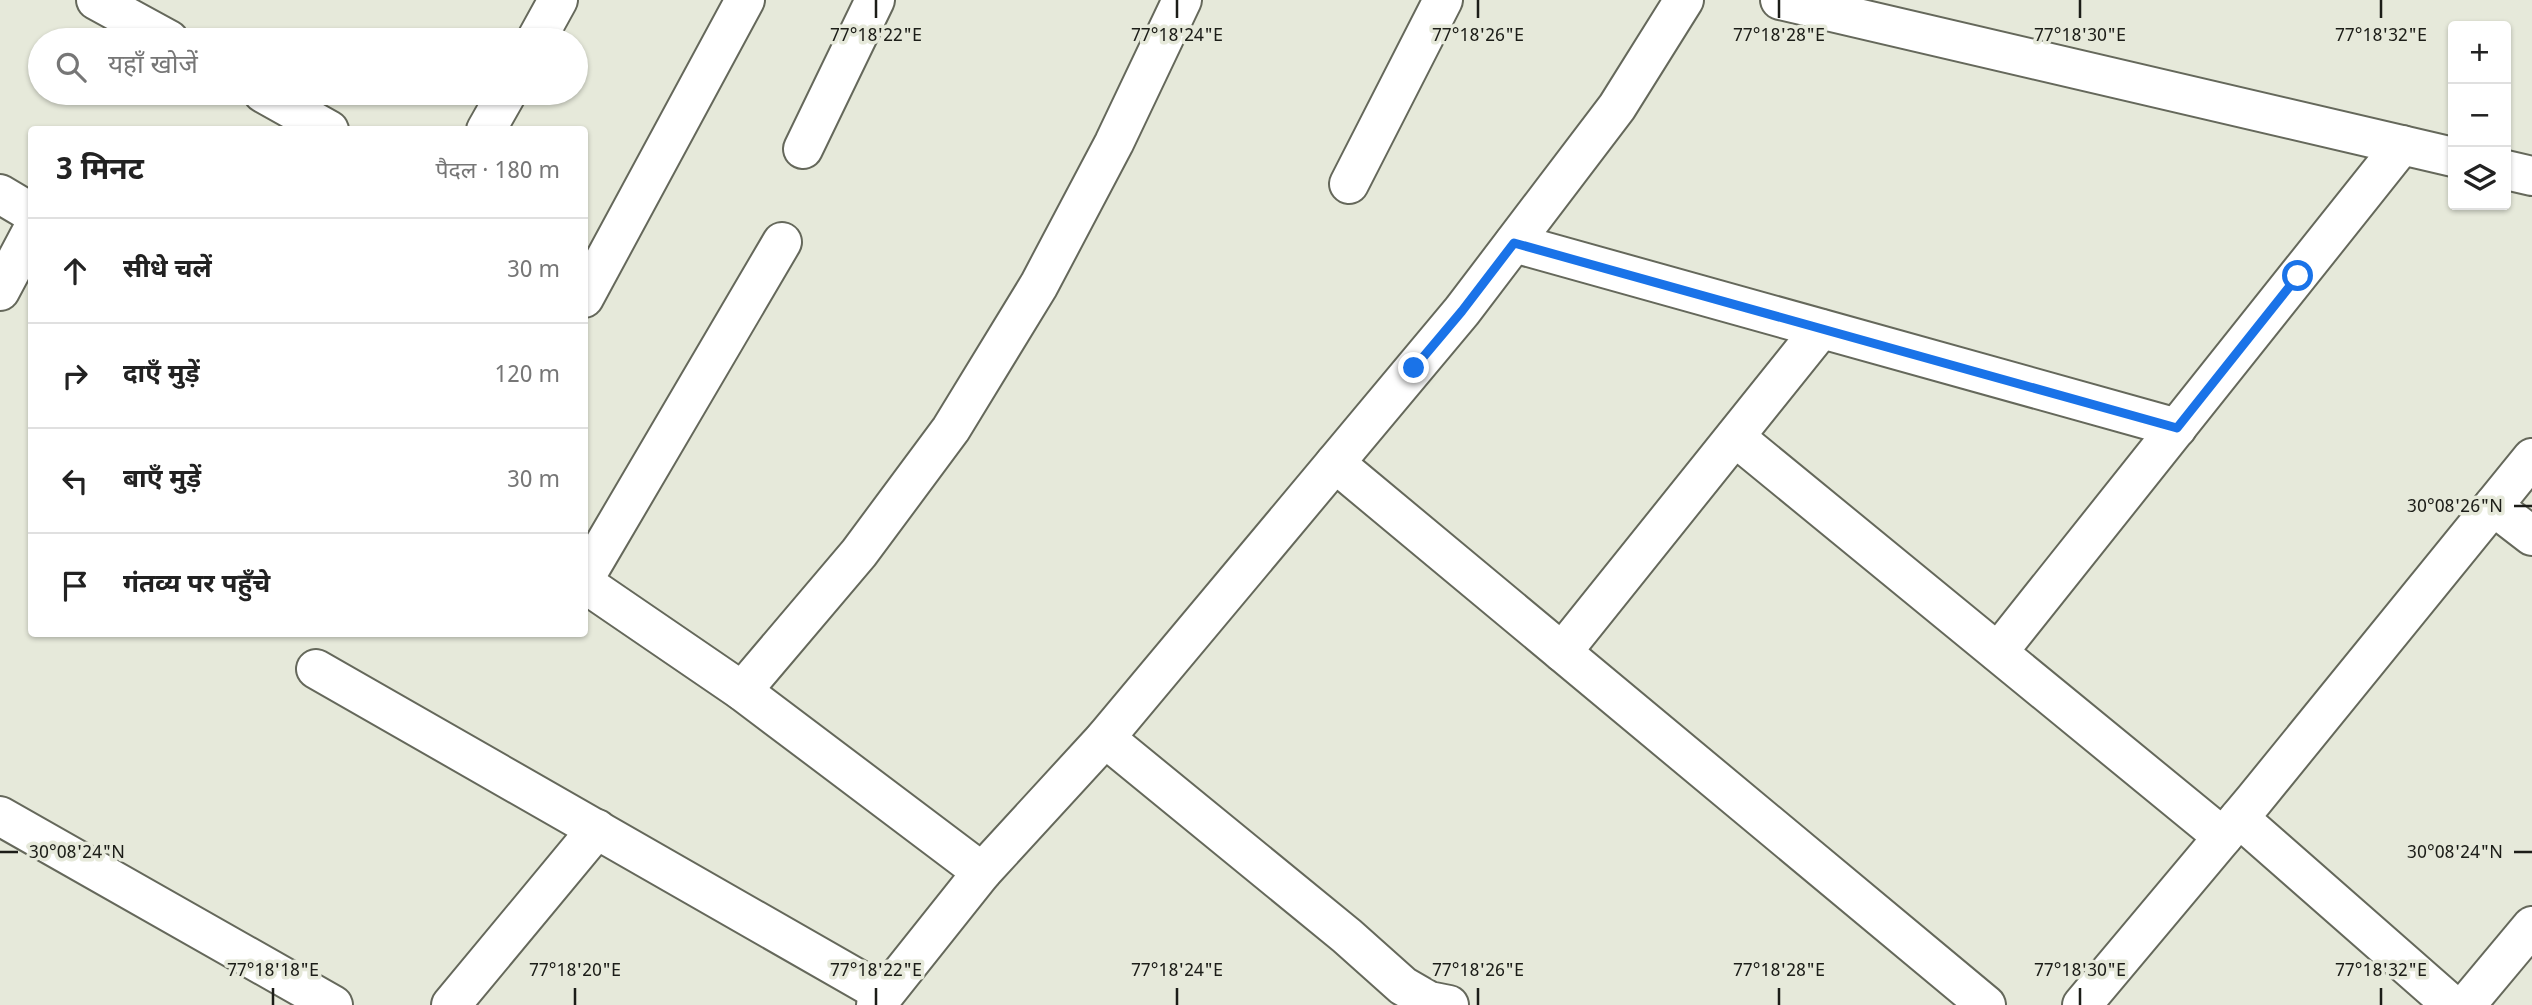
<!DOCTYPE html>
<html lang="hi">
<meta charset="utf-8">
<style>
body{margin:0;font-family:Georgia,"Noto Sans Devanagari",serif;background:#f6f6f6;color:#222}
.controls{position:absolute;right:21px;top:21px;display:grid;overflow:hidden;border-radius:7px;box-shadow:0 2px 5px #0004}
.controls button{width:63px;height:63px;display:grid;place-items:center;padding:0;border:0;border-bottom:2px solid #e0e0e0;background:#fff;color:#222;font:35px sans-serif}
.stop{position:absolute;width:21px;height:21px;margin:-16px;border:5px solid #1a73e8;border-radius:50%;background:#fff}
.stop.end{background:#1a73e8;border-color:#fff;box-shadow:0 2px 7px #0008}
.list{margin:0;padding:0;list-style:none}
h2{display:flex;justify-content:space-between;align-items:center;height:91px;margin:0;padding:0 28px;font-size:30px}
h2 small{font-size:23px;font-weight:400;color:#767676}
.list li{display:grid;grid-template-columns:46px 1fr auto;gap:21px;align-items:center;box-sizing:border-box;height:105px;padding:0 28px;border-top:2px solid #e0e0e0}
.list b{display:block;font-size:26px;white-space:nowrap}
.list em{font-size:23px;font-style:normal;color:#767676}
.icon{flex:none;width:38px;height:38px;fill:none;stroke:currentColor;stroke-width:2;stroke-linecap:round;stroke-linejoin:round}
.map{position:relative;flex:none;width:2532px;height:1005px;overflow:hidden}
.search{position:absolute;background:#fff;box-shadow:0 2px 5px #0004;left:28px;top:28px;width:560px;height:77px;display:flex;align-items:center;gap:18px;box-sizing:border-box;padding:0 24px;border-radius:38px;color:#767676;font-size:26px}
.panel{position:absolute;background:#fff;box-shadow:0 2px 5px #0004;left:28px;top:126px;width:560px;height:511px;border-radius:7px}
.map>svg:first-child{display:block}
</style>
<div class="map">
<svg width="2532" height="1005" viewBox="0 0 2532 1005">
<rect width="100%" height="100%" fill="#e6e9da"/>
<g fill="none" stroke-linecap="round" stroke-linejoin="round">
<defs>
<g id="street">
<polyline points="96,0 169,40"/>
<polyline points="536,40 558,0"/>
<polyline points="263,93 329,130"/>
<polyline points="486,130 507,93"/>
<polyline points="803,149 875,0"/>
<polyline points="1349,184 1443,0"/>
<polyline points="0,194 32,213"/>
<polyline points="1514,243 2177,428"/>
<polyline points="0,291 32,231"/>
<polyline points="584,298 745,0"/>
<polyline points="1735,437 2223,837"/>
<polyline points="1335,463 1986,1005"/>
<polyline points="2493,506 2532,536"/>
<polyline points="584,579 782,242"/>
<polyline points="584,583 742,691 982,872"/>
<polyline points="1562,652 1821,329"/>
<polyline points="1998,652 2402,145"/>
<polyline points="316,669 884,994"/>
<polyline points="742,691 859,553 951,429 1039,285 1114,143 1182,0"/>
<polyline points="1105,738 1347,936 1403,986 1429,1001 1449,1005"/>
<polyline points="0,816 333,1005"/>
<polyline points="2239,818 2452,1005"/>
<polyline points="451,1005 597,829"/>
<polyline points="876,1005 982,872 1105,738 1462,311 1617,107 1684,0"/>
<polyline points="2082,1005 2254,800 2532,458"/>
<polyline points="2466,1005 2532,926"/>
</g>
<g id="secondary">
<polyline points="1780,0 2453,157"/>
<polyline points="2506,170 2532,176"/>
</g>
</defs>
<use href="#street" stroke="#65685b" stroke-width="42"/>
<use href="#secondary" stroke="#65685b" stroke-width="42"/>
<use href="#street" stroke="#fff" stroke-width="38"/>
<use href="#secondary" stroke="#fff" stroke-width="38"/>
</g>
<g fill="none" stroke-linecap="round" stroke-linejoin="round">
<polyline stroke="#1a73e8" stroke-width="9" points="1414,368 1462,311 1514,243 2177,428 2298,276"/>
</g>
<path fill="none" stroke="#1c1d18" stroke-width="2.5" d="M876,0V18M1177,0V18M1478,0V18M1779,0V18M2080,0V18M2381,0V18M2514,506H2532M0,852H18M2514,852H2532M273,988V1005M575,988V1005M876,988V1005M1177,988V1005M1478,988V1005M1779,988V1005M2080,988V1005M2381,988V1005"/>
<g font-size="18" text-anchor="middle" fill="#1c1d18" stroke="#e6e9da" stroke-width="7" stroke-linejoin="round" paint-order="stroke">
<text x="876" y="41">77°18'22"E</text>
<text x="1177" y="41">77°18'24"E</text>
<text x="1478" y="41">77°18'26"E</text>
<text x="1779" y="41">77°18'28"E</text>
<text x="2080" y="41">77°18'30"E</text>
<text x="2381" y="41">77°18'32"E</text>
<text x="2455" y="512">30°08'26"N</text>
<text x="77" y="858">30°08'24"N</text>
<text x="2455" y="858">30°08'24"N</text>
<text x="273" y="976">77°18'18"E</text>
<text x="575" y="976">77°18'20"E</text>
<text x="876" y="976">77°18'22"E</text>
<text x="1177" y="976">77°18'24"E</text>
<text x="1478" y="976">77°18'26"E</text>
<text x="1779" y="976">77°18'28"E</text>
<text x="2080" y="976">77°18'30"E</text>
<text x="2381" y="976">77°18'32"E</text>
</g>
</svg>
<div class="controls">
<button>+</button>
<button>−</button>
<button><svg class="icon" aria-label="layers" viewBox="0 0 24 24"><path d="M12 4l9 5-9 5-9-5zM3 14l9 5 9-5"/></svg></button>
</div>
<div class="stop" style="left:2298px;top:276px"></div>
<div class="stop end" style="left:1414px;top:368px"></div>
<div class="search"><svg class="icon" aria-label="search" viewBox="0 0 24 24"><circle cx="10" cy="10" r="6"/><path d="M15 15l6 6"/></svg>यहाँ खोजें</div>
<section class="panel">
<h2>3 मिनट<small>पैदल · 180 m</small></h2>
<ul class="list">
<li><svg class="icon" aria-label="ahead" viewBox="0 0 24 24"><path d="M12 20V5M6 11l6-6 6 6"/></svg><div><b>सीधे चलें</b></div><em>30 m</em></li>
<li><svg class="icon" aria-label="right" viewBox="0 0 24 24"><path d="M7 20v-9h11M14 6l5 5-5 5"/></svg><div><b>दाएँ मुड़ें</b></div><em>120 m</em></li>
<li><svg class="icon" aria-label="left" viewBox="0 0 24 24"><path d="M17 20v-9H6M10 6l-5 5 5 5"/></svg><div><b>बाएँ मुड़ें</b></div><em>30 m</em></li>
<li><svg class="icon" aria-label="arrive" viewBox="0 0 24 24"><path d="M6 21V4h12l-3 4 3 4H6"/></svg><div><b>गंतव्य पर पहुँचे</b></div></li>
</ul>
</section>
</div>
